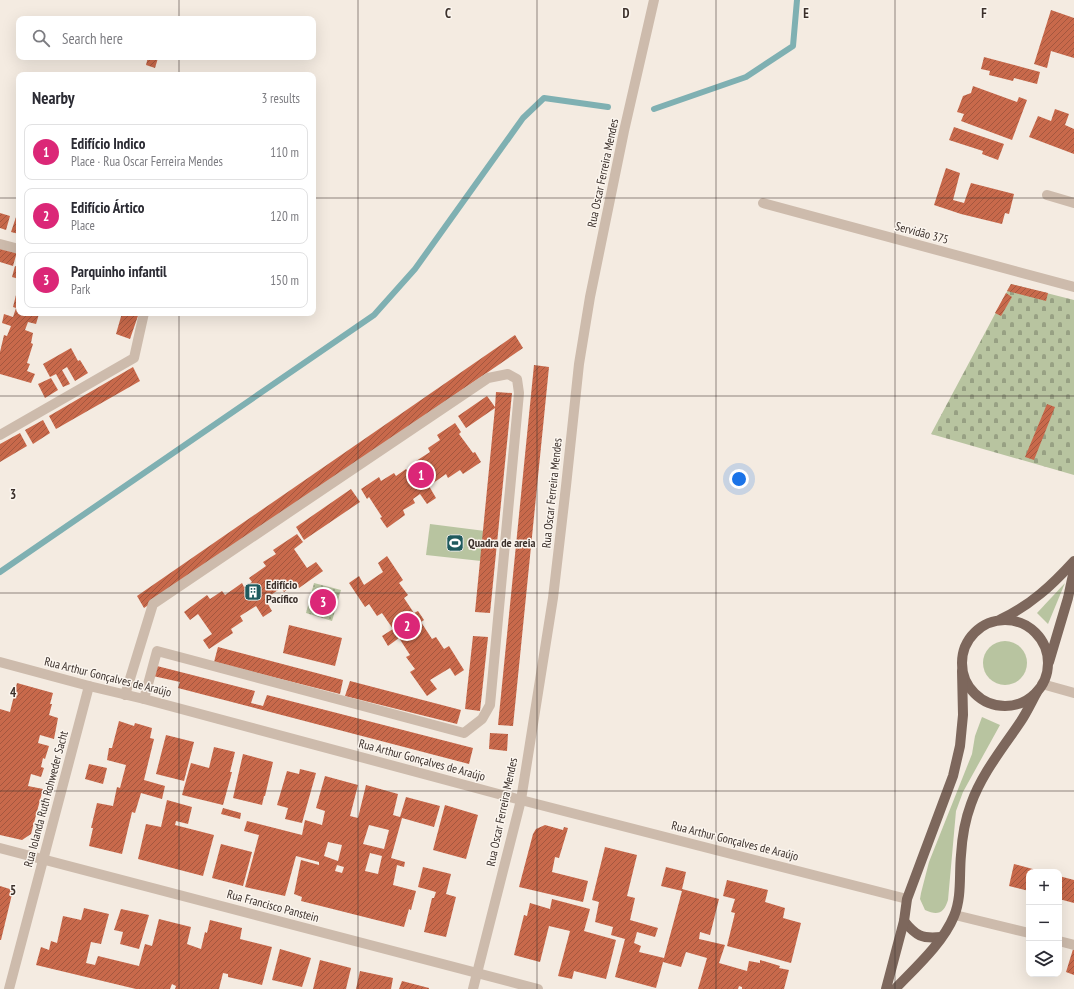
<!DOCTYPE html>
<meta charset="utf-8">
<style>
body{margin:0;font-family:"PT Sans Narrow",sans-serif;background:#f2f2f3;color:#2b2b33}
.controls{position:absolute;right:12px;bottom:12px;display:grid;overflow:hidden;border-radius:8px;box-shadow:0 4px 16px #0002}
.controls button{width:36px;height:36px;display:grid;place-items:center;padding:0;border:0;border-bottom:1px solid #e1e1e2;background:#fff;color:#2b2b33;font:20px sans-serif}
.you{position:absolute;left:739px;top:479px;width:14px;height:14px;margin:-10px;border:3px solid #fff;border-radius:50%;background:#1a73e8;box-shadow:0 0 0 6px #1a73e833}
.badge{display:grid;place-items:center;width:26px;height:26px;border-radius:50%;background:#db2777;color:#fff;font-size:13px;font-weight:700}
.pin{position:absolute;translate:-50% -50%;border:2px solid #fff;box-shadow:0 1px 4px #0006}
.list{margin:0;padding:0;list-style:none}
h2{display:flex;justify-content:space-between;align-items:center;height:52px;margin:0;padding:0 16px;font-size:17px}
h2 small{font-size:13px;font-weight:400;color:#7c7c81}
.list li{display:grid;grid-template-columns:26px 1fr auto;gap:12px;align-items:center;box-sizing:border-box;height:56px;margin:0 8px 8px;padding:0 8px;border:1px solid #e1e1e2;border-radius:8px}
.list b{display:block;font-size:15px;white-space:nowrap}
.list p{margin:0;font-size:13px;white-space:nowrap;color:#7c7c81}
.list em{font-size:13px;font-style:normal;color:#7c7c81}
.icon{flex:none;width:22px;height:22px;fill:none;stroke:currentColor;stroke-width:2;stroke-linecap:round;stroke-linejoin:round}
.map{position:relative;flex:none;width:1074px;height:989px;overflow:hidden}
.search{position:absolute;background:#fff;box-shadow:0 4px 16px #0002;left:16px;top:16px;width:300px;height:44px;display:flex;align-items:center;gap:10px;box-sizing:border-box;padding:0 14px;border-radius:8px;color:#7c7c81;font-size:15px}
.panel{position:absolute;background:#fff;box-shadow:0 4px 16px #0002;left:16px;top:72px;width:300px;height:244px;border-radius:8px}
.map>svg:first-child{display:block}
</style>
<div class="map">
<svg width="1074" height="989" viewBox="0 0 1074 989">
<defs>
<pattern id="cemetery-stones" width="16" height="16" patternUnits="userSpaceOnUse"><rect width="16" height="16" fill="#b8c4a0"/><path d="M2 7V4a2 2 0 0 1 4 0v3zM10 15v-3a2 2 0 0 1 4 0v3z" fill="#97a083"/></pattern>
<pattern id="park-dots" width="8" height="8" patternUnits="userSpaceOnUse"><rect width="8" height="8" fill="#b8c4a0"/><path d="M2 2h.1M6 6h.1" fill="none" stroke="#97a083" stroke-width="1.8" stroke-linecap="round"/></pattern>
<pattern id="building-hatch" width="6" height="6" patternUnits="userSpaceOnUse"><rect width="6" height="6" fill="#c8694b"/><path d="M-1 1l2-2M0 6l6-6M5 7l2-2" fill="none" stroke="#a4573f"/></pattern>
</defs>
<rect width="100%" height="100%" fill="#f4ebe1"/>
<g fill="#b8c4a0">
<polygon points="430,524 485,531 481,561 426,555"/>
<polygon points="1065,583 1048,624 1037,613"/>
<circle cx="1005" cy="663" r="22"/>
<path d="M982,717L1000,725L963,792L956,811L948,900C944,913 938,916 925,910L920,899L921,893L929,862L972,754L975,736Z"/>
</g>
<polygon fill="url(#cemetery-stones)" points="1011,284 1074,300 1074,475 931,434"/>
<polygon fill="url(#park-dots)" points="314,583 341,590 332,621 306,613"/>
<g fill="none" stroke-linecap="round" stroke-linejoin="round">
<g stroke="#7fb0b2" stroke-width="6">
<polyline points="654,109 746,77 793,46 797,0"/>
<polyline points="0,572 374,315 415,269 523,118 544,98 608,107"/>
</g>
</g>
<g fill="url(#building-hatch)" fill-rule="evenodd">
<polygon points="1051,10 1074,18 1074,58 1051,51 1047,68 1034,64"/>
<polygon points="148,57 160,57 159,59 158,58 155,68 146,65"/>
<polygon points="984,57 1040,72 1037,84 1014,78 1013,81 989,75 990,71 981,69"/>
<polygon points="973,86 1017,102 1019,97 1027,100 1012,140 961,121 964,114 957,112 963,96 971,93"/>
<polygon points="1055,109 1069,114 1065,125 1074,129 1074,154 1029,137 1038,116 1051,121"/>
<polygon points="954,127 1004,144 998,160 982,154 983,151 949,140"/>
<polygon points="946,168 960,173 953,200 964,203 971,183 1014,194 1009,214 1005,213 1002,224 961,214 934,205"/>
<polygon points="0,213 10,216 6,230 0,228"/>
<polygon points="16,217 19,218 19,234 11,232"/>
<polygon points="0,247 17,252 13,266 0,262"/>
<polygon points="15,266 19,268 19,313 42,313 42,315 39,314 36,324 28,322 25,330 33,333 31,343 33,344 27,363 30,364 27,371 35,374 31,383 0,374 0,352 4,335 7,336 11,326 2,323 4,314 13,317 16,308 13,307 18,287 16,286 19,279 12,277"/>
<polygon points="1011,284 1048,293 1046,301 1007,291"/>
<polygon points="1006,293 1012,297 1001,316 995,313"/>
<polygon points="122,313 139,313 130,339 116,334"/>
<polygon points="515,335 523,348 144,608 137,596"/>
<polygon points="71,348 78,361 80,360 88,373 75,381 67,367 62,370 70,384 63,387 56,374 50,377 43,364"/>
<polygon points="534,365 549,367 513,726 498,725"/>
<polygon points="133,367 140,381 56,429 49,416"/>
<polygon points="51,378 58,390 45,398 38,384"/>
<polygon points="496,392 512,393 490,613 475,612 495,408 466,428 458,416 487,396 495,407"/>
<polygon points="1047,404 1055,407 1034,460 1025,457"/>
<polygon points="43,420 50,433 33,444 25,430"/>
<polygon points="455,423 461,432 459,434 473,453 475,452 481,462 463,474 460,470 448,478 446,474 429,486 436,498 427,504 420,494 413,499 415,503 403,510 405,515 387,528 380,518 382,517 369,497 367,499 361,489 379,477 381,481 394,473 396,476 406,469 408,472 416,468 413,463 430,452 428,448 440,440 437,435"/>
<polygon points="20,433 27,446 0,462 0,444"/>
<polygon points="351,489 360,502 304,540 296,527"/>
<polygon points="297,534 303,542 294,549 307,568 316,562 323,571 299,588 296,583 284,592 281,588 265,599 272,611 263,617 256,606 240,616 243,621 231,629 233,633 209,649 203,640 212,634 198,614 190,620 184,612 207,595 210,599 222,591 225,595 242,583 244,587 252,582 249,578 266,566 263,562 276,554 273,550"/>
<polygon points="387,556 403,580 399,583 408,595 404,598 414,613 418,611 424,620 421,622 432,639 436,637 444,649 449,646 464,670 455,676 450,668 430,680 437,689 427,696 410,672 415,669 406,657 410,655 399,638 388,646 382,636 393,629 382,613 377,616 369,604 365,607 349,583 359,576 364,585 383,572 378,563"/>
<polygon points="289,625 342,638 335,666 283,653"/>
<polygon points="473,636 488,637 480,711 465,709"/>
<polygon points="218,647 343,680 340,694 214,662"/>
<polygon points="157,666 255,691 251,703 263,706 267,695 473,748 469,764 178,688 180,682 153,676"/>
<polygon points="350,681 461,710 457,724 345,696"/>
<polygon points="17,683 53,693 50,704 52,704 49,715 58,718 54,739 40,735 38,743 49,746 45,759 43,758 41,767 44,768 41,777 31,774 28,786 43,789 31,834 22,840 0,835 0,709 10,712"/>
<polygon points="119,721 134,726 135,723 152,728 150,738 154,739 144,780 165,786 162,799 141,793 135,813 132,812 122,854 89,846 93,828 91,828 97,803 113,806 117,787 120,788 126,765 107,760 109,748 112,748"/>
<polygon points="490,733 508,734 507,751 489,749"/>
<polygon points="166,735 194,742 184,781 156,774"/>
<polygon points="214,747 235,752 230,772 232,772 223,805 182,795 191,763 209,768"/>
<polygon points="243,754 273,762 265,796 264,796 262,805 233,798"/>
<polygon points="89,764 107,768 103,784 85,779"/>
<polygon points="300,769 316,773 302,823 285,819 288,808 277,805 287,771 299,774"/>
<path d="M325,776L358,785L350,816L358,818L366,785L398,794L393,815L400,817L406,797L440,806L434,827L402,818L391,858L405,862L404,867L397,865L393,885L416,891L411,910L409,909L404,927L301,901L302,897L294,894L301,860L319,865V862L296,856L285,896L245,887L259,835L244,831L247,821L302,835L305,820L322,825L325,811L316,808ZM369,825L389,830L384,849L363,844ZM328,842L342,845L338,861L324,856ZM370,853L382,856L378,874L365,871ZM337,865L344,867L342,873L335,871Z"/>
<polygon points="167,800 192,807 188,824 176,821 175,825 214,835 203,876 138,859 146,824 161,827"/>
<polygon points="445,805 478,815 466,859 433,850"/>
<polygon points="223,808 241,813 240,819 221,814"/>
<polygon points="545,825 563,830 564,827 568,828 559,858 555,857 552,872 588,881 583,902 519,887 533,834 536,829"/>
<polygon points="221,844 252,852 243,886 212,878"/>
<polygon points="605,847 637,855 627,896 635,898 630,920 658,928 655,937 637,932 634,943 641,946 639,952 664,958 682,891 661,886 666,867 686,872 682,889 719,899 710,935 700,932 699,939 725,945 719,963 747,971 749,961 760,963 760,960 780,966 779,968 789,970 784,989 742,989 742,987 739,986 738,989 698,989 707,958 686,952 681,967 663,962 656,988 615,977 625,939 611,935 613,927 595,922 599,902 592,900"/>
<polygon points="1014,864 1044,872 1029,872 1029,891 1009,886"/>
<polygon points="423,867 451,874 446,894 456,897 446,937 424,932 432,898 434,898 436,892 418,887"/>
<polygon points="1059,876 1074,880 1074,903 1059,899"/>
<polygon points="727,880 768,890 765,902 785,908 783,918 801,923 791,963 727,946 735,913 731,912 735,899 723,896"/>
<polygon points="0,886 13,890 1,940 0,940"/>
<polygon points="552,899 590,909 584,931 616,940 606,979 574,971 572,979 558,976 570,931 549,926 540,962 514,955 524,915 527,916 530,903 550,909"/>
<polygon points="84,908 109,914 101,944 91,942 86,963 95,965 98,956 139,966 145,944 152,946 159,919 191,927 187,944 201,949 205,932 207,933 210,920 242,928 240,939 272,947 262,985 228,977 228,974 223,973 219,989 175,989 176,986 172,984 170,989 136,989 36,965 41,947 49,950 51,941 57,943 63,916 81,920"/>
<polygon points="121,909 149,915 139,949 120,944 123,932 114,930"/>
<polygon points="1074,946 1074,975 1066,972"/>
<polygon points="280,949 311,958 302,987 272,980"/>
<polygon points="320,960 351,968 346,989 313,989"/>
<polygon points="360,971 393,978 391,989 356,989"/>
<polygon points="402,981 429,988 429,989 399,989"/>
</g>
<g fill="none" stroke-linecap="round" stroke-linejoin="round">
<g stroke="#cdbbac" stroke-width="10">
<polyline points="1047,195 1074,203"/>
<polyline points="763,203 1074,287"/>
<polyline points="0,244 19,249"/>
<polyline points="0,435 134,358 144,313"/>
<polyline points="0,662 89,686 144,699 521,800 907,899"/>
<polyline points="1042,684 1074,693"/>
<polyline points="125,695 153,604 488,378 508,374 517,379 519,393 490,705 482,719 464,733 157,651 144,699"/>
<polyline points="0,848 538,989"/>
<polyline points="955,915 1029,933"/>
<polyline points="1059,941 1074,945"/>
<polyline points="9,989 89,686"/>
<polyline points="473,989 521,800 553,598 566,486 579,364 590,297 624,131 654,0"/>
</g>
<g stroke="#7d675c" stroke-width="10">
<path d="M1001,619C1030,606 1053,584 1074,561"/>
<circle cx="1005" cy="663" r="43"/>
<polyline points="1049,662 1068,598 1074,570"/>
<path d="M904,921C916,936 922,939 941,937"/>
<polyline points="886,989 904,921 907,899 953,776 960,746 963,715 962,671"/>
<path d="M895,989C915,968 943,943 954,916C962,897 959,875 961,855C962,838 965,820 971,804C982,773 1003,748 1021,721C1027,712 1032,701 1037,692"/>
</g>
</g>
<path fill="none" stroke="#3b302b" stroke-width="1" stroke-opacity="0.55" d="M179,0V19M358,0V989M537,0V989M716,0V989M895,0V989M179,57V75M0,198H19M313,198H1074M179,313V989M0,396H1074M0,593H1074M0,791H1074"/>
<defs>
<symbol id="stadium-square" viewBox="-11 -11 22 22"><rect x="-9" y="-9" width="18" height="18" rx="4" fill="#1f5a5e" stroke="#fbf5ee"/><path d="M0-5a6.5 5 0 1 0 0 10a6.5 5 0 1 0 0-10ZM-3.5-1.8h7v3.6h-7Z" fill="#fff"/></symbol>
<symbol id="building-square" viewBox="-11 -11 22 22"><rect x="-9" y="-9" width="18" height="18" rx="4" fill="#1f5a5e" stroke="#fbf5ee"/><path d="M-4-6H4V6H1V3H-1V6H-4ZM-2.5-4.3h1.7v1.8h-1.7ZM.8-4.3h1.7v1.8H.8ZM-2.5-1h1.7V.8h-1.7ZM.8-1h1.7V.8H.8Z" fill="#fff"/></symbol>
</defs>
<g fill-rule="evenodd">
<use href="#stadium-square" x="445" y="533" width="20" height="20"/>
<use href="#building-square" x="243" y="582" width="20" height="20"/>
</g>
<g text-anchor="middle" stroke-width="3" stroke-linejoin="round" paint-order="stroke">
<g font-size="12" fill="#3b302b" stroke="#fbf5ee">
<text transform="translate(603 173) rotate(-78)" y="4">Rua Oscar Ferreira Mendes</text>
<text transform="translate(922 233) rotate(15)" y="4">Servidão 375</text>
<text transform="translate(552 493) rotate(-84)" y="4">Rua Oscar Ferreira Mendes</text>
<text transform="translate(108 677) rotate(14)" y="4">Rua Arthur Gonçalves de Araújo</text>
<text transform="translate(422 760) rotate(15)" y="4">Rua Arthur Gonçalves de Araújo</text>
<text transform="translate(46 799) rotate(-75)" y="4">Rua Iolanda Ruth Rohweder Sacht</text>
<text transform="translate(502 812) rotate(-78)" y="4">Rua Oscar Ferreira Mendes</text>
<text transform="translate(735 841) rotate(14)" y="4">Rua Arthur Gonçalves de Araújo</text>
<text transform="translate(273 906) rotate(15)" y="4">Rua Francisco Panstein</text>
</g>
<g font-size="12" font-weight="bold" fill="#3b302b" stroke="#fbf5ee" text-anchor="start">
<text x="468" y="547">Quadra de areia</text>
<text x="266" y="589">Edifício<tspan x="266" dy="14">Pacífico</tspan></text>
</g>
</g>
<g font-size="13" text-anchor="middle" font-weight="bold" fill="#3b302b" stroke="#fbf5ee" stroke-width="3" stroke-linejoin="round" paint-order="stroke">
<text x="448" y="18">C</text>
<text x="626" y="18">D</text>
<text x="806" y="18">E</text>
<text x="984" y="18">F</text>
<text x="13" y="499">3</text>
<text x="13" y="697">4</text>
<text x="13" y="895">5</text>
</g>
</svg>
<div class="controls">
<button>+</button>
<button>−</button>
<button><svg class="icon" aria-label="layers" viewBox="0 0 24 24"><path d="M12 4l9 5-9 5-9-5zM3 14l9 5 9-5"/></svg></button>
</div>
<div class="you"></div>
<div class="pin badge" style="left:421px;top:475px">1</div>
<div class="pin badge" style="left:407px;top:626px">2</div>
<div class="pin badge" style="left:323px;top:602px">3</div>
<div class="search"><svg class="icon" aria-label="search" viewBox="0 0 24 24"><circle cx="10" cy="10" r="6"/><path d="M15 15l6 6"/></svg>Search here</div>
<section class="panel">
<h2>Nearby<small>3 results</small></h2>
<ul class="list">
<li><span class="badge">1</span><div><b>Edifício Indico</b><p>Place · Rua Oscar Ferreira Mendes</p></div><em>110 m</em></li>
<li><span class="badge">2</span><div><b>Edifício Ártico</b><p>Place</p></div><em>120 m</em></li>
<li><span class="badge">3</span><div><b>Parquinho infantil</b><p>Park</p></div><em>150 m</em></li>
</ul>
</section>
</div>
